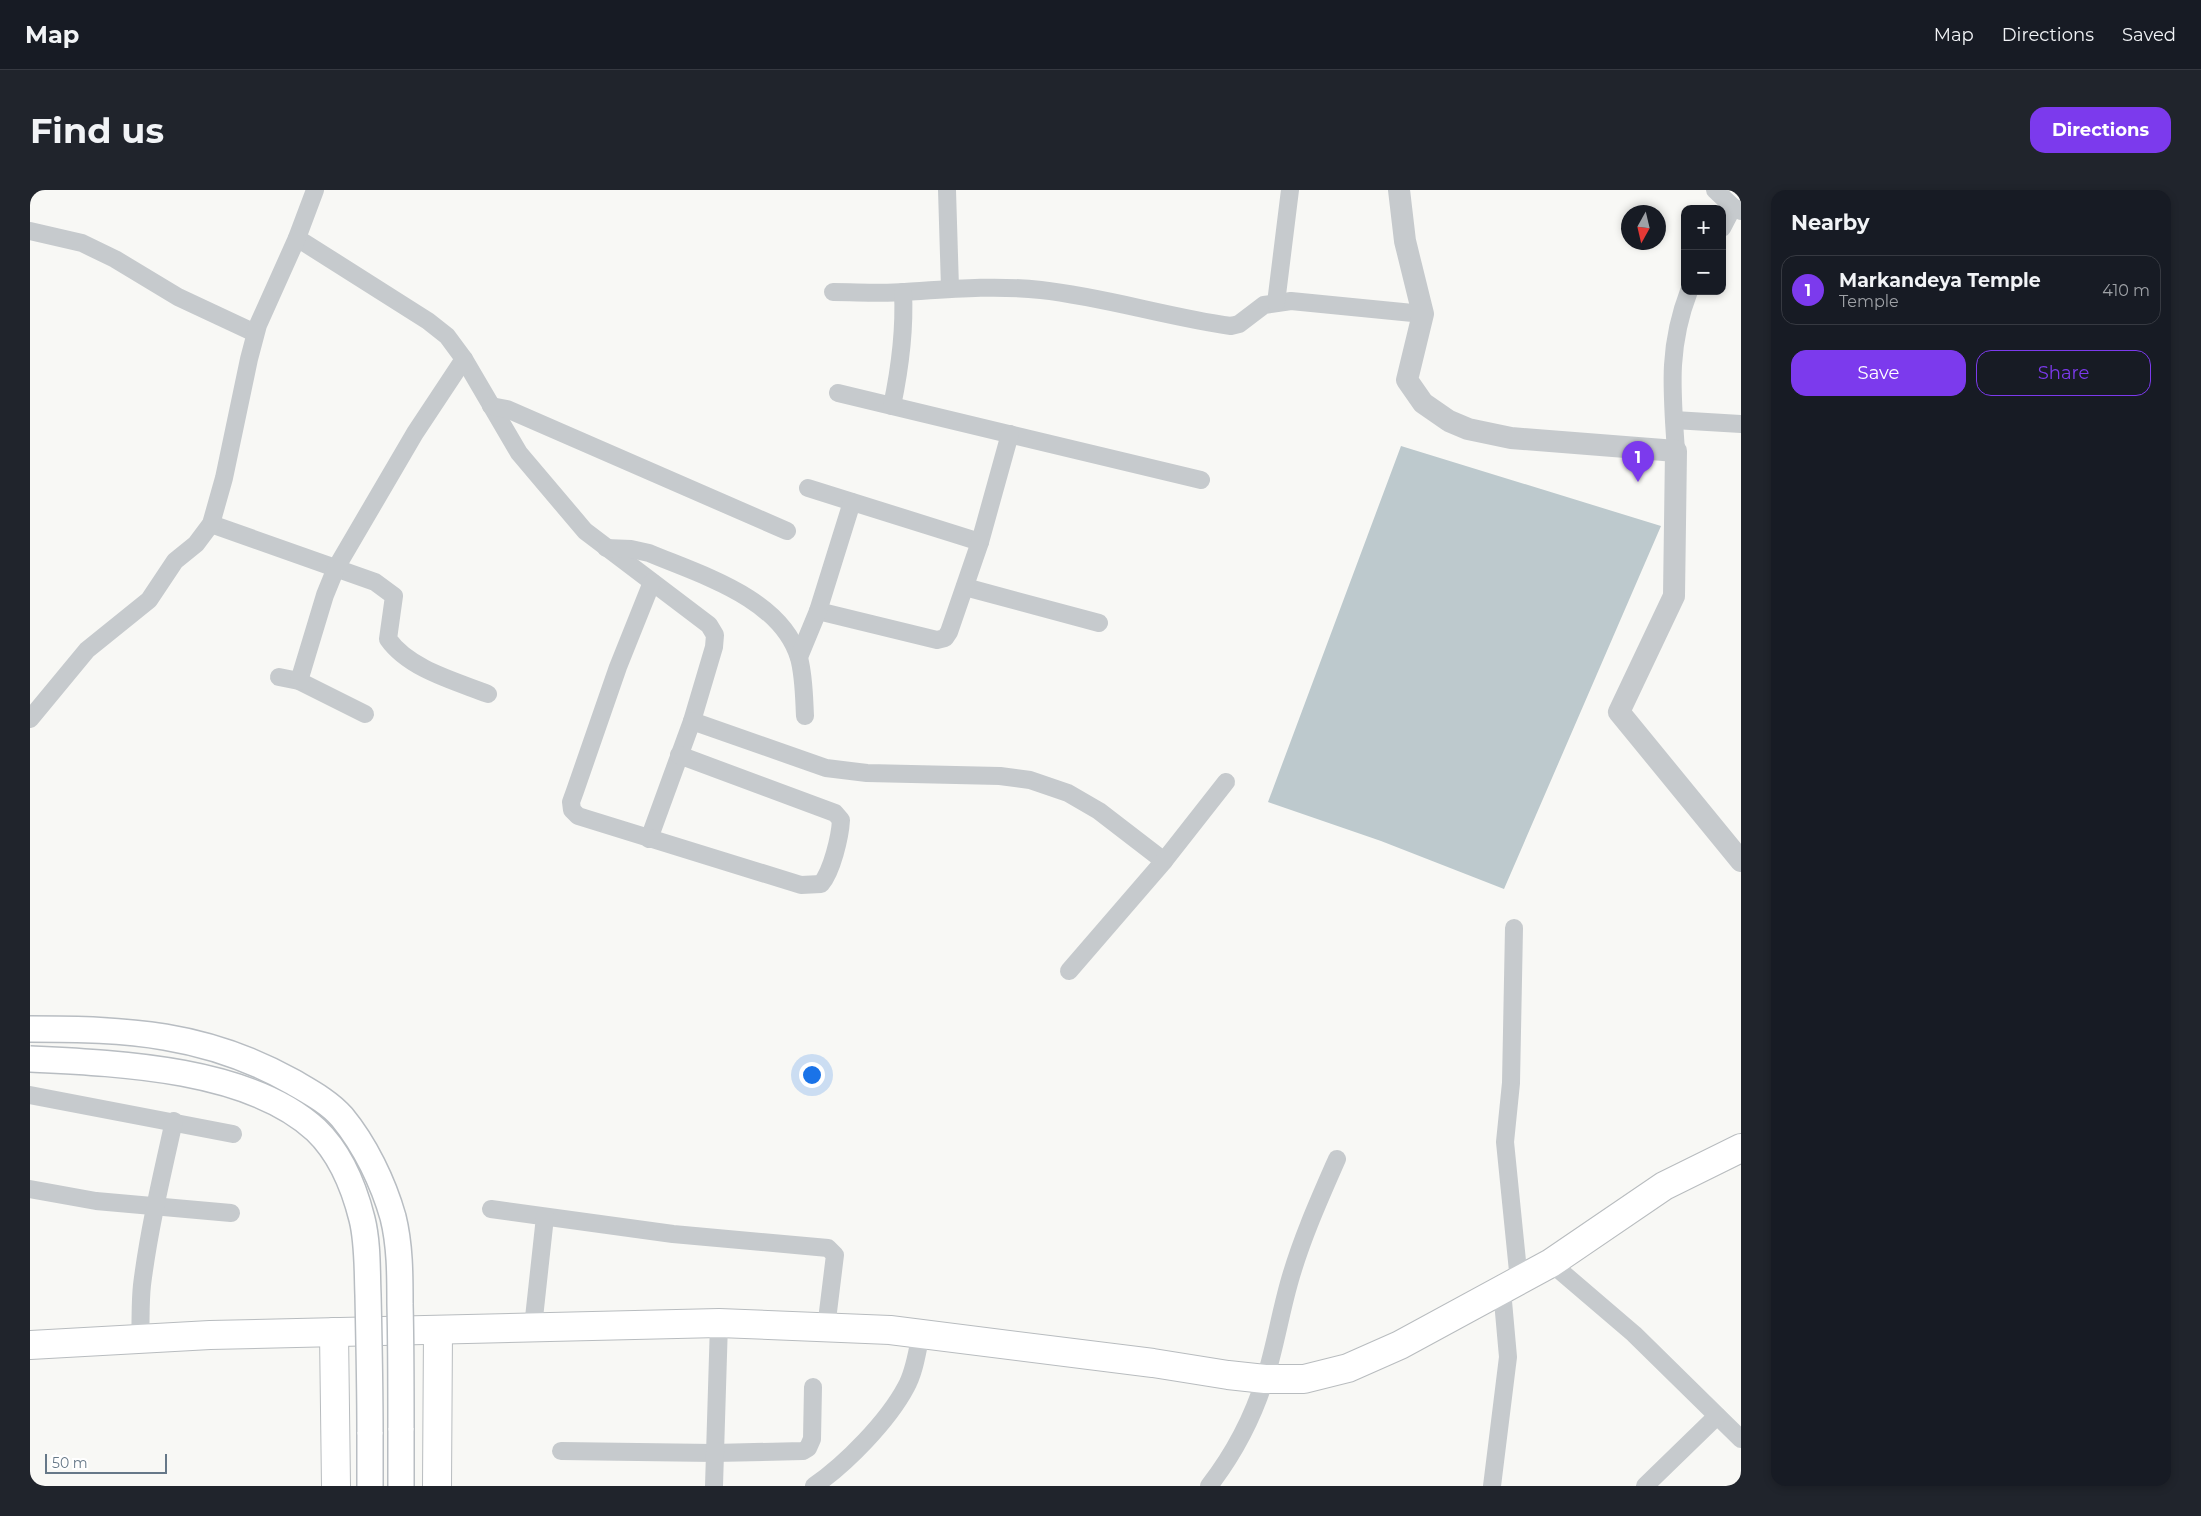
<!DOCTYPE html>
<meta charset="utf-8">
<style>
body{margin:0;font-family:Montserrat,sans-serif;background:#20242c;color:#f1f3f6}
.controls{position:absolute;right:15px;top:15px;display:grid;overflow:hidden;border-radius:10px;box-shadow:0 2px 8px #0003}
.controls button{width:45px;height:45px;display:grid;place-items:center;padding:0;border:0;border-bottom:1px solid #363941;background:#171b24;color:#f1f3f6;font:25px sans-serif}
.compass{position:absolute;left:1591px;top:15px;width:45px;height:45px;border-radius:50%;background:#171b24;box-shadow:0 2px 8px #0003;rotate:188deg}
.scale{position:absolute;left:15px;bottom:12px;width:122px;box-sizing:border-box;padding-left:5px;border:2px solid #667888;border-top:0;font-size:14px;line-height:18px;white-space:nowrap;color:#667888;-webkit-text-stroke:4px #fff;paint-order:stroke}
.you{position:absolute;left:781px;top:884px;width:18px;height:18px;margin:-12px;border:4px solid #fff;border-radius:50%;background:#1a73e8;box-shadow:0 0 0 8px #1a73e833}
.badge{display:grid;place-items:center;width:32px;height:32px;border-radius:50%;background:#7c3aed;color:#fff;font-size:16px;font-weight:700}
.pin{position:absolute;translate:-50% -41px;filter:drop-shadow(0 1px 2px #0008)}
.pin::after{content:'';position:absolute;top:26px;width:18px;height:15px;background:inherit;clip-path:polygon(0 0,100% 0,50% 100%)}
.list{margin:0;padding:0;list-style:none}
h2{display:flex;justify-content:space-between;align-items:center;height:65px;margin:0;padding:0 20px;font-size:21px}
h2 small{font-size:16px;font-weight:400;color:#9ea1a6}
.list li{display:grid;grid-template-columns:32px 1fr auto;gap:15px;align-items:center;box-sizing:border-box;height:70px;margin:0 10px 10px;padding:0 10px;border:1px solid #363941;border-radius:15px}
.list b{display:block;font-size:19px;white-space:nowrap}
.list p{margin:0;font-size:16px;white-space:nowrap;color:#9ea1a6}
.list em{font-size:16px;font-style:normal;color:#9ea1a6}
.actions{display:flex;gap:10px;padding:15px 20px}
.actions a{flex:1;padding:11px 0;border:1px solid #7c3aed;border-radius:15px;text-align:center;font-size:18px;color:#7c3aed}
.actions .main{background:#7c3aed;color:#fff}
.map{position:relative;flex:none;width:1711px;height:1296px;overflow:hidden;border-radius:15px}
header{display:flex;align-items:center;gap:30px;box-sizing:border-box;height:70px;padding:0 25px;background:#171b24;border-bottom:1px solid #363941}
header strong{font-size:24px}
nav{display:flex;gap:28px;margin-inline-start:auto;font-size:18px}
.intro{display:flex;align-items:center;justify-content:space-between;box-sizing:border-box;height:120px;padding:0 30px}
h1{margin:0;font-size:35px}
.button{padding:12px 22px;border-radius:15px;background:#7c3aed;color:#fff;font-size:18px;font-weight:700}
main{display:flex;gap:30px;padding:0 30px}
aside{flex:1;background:#171b24;border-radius:15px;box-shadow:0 2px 8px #0003}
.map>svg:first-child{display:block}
</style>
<header>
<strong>Map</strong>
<nav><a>Map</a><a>Directions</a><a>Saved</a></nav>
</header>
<div class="intro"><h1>Find us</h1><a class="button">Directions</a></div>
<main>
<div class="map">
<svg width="1711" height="1296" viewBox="0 0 1711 1296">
<rect width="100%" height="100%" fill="#f8f8f5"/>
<polygon fill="#bdc9cd" points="1371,256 1631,336 1474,699 1351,651 1238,612"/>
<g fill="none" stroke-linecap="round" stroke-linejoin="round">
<defs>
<g id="secondary">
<polyline points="340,1242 340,1296"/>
<polyline points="371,1296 371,1238"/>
</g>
<g id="trunk">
<polyline points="304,1142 306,1296"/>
<polyline points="0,1155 180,1145 689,1133 860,1140 1123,1173 1198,1185 1235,1189 1274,1189 1318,1178 1370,1155 1521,1073 1634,996 1711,958"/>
<polyline points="407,1296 408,1140"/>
</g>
</defs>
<use href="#secondary" stroke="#b8bdc2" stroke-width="28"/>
<use href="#trunk" stroke="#b8bcbf" stroke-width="30"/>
<g stroke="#c6cacd" stroke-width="18">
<polyline points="917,0 920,98"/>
<polyline points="1685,0 1703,17 1711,21"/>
<polyline points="1692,38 1703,17"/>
<polyline points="0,41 52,53 85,69 148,107 225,143"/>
<polyline points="267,48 398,131 417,146 434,169 489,263 555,341 679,435 685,445 684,457 662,531 619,649"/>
<path d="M803,102C827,102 851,104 875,102C921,99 965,95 1011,100C1075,107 1137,127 1201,136L1209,134L1234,115L1261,111L1393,124"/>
<polyline points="1246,113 1260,0"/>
<polyline points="808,203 1171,290"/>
<polyline points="461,216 477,219 757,341"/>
<path d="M862,216C870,178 875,141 873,102"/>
<polyline points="1644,230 1711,234"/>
<path d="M1646,261C1642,202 1637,158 1659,101"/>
<polyline points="778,298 950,352"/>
<path d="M181,334L345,392L364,406L358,449C379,479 425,491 458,504"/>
<path d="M576,358L601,359L619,363C671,385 751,408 769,468C774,486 774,507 775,526"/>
<path d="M622,392L588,477L545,601L541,612L542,620L548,626L771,695L791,694C802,681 810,647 811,630L805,623L649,565"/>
<polyline points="935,397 1069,433"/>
<polyline points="788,421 907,450 915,448 919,442 950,352 980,244"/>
<polyline points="769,467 788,421 822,312"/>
<polyline points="249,487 269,491 335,524"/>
<polyline points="269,491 295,405 306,378 385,243 434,169"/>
<polyline points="0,529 57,460 119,410 145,371 166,354 181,334 194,288 219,169 228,135 267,48 285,0"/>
<polyline points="662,531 796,578 837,583 970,586 1000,590 1038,603 1069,621 1134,671"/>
<polyline points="1484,738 1481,893 1475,952 1489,1091"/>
<polyline points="1039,781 1134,671 1196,592"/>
<polyline points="0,905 203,944"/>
<polyline points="0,999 66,1011 201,1023"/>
<polyline points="461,1019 643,1044 798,1058 805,1065 796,1138"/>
<polyline points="1521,1073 1604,1144 1711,1249"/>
<polyline points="503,1137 515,1027"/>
<path d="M110,1149C111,1131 110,1113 112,1095C119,1039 132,985 144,931"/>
<polyline points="531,1261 684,1263 773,1261 778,1258 782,1249 783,1197"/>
<polyline points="684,1296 689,1133"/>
<path d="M784,1296C816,1274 858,1231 876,1197C885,1181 887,1161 891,1144"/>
<path d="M1179,1296C1203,1265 1223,1227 1235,1189C1245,1157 1250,1125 1259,1093C1271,1050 1289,1010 1307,969"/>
<polyline points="1462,1296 1478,1167 1472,1100"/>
<polyline points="1615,1296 1687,1226"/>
</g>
<polyline stroke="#c6cacd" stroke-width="22" points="1369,0 1375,51 1393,124 1377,190 1393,213 1419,231 1438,239 1481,248 1646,261 1644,406 1589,522 1711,671"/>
<use href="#secondary" stroke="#fff" stroke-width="25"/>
<use href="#trunk" stroke="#fff" stroke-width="28"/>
<defs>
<g id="secondary-bridge">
<path d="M0,839C97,839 176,843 263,892C280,902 299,912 312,927C335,955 353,992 363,1027C370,1055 370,1085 370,1114C371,1155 371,1197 371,1238"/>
<path d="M0,869C86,873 219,878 286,940C310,963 324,997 332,1029C338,1053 337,1080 338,1105C339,1151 340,1196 340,1242"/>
</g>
</defs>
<use href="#secondary-bridge" stroke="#b8bdc2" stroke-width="28" stroke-linecap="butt"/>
<use href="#secondary-bridge" stroke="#fff" stroke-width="25"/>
</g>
</svg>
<div class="controls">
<button>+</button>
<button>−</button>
</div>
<svg class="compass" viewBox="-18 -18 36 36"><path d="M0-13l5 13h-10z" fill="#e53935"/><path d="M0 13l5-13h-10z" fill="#9ea1a6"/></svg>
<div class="scale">50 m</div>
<div class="you"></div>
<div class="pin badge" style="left:1608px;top:292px">1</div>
</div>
<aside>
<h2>Nearby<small></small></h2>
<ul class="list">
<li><span class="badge">1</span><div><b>Markandeya Temple</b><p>Temple</p></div><em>410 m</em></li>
</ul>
<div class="actions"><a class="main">Save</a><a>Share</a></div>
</aside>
</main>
